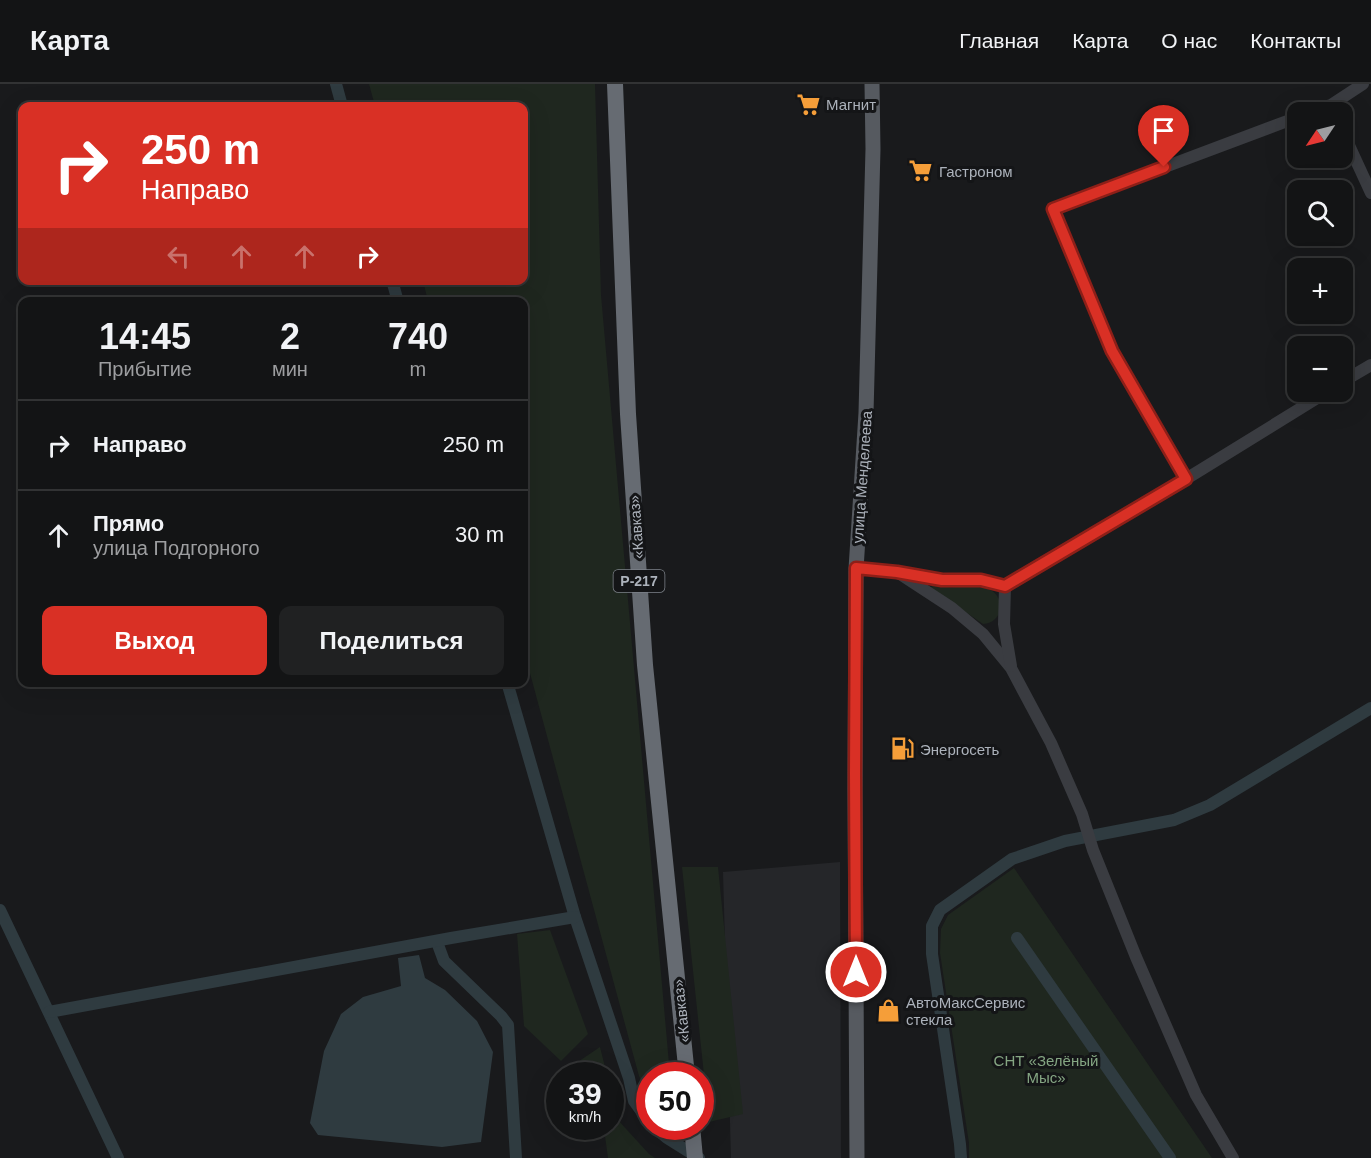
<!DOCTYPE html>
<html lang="ru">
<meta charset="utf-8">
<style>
body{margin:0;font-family:Helvetica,sans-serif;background:#202122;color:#f1f3f6;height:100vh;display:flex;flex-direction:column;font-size:22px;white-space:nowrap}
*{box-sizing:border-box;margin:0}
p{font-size:20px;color:#9d9ea0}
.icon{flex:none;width:33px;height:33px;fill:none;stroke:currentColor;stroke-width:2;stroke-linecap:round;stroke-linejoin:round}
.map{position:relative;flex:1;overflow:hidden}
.details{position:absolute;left:18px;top:213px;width:510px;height:390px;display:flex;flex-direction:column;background:#131415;border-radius:12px;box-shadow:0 6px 24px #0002,0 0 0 2px #323334}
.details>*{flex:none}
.guide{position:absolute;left:18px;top:18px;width:510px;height:183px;border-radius:12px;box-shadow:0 6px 24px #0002,0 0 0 2px #323334;background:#d93025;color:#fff;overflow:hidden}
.needle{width:39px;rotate:235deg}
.controls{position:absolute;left:1287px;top:18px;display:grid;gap:12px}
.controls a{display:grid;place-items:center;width:66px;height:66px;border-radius:12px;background:#131415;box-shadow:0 6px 24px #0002,0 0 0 2px #323334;font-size:30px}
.speed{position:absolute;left:546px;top:978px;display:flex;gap:12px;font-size:30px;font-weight:700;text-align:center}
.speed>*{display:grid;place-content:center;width:78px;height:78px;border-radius:50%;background:#131415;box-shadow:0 6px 24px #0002,0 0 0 2px #323334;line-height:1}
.speed small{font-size:15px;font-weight:400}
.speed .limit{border:9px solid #d22;background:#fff;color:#111}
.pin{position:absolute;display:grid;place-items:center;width:51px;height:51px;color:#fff;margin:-62px -26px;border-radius:50% 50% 50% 0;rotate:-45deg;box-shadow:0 0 6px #0007}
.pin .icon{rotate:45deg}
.me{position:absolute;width:66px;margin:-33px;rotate:0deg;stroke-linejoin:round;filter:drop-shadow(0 0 4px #0008)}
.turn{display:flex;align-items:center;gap:21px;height:126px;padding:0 24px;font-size:27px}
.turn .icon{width:78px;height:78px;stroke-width:2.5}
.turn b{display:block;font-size:42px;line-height:51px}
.lanes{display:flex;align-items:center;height:57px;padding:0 24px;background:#0003;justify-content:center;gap:30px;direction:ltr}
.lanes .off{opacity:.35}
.eta{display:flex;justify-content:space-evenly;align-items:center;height:102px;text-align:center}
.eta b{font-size:36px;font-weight:700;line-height:42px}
.action{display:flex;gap:12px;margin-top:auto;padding:12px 24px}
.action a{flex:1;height:69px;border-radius:12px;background:#d93025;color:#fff;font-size:24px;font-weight:700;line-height:69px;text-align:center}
.action a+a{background:#202122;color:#f1f3f6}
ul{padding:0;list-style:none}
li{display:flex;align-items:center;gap:18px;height:90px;padding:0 24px;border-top:2px solid #323334}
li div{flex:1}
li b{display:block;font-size:22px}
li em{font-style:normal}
header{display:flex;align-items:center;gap:36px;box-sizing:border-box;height:84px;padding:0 30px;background:#131415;border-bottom:2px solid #323334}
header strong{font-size:28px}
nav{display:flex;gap:33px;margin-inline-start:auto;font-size:21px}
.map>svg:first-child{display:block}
.built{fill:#252629}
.green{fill:#1f271f}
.water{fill:#2f3b40}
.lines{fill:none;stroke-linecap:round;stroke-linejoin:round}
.canal{stroke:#2f3b40;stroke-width:12}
.minor{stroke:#3a3c41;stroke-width:12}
.major{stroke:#565a60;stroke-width:15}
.highway{stroke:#666b72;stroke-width:16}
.route-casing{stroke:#8d1f18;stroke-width:15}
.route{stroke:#d93025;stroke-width:10}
.labels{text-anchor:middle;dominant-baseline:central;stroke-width:6;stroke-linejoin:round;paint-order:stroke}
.shield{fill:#141517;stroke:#7e838a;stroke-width:1.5}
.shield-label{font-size:14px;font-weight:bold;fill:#acb2bb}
.poi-label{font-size:15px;fill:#acb2bb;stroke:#141517;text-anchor:start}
.street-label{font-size:15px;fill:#acb2bb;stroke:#141517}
.park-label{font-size:15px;fill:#85a683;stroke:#141517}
</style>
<header>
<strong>Карта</strong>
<nav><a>Главная</a><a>Карта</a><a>О нас</a><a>Контакты</a></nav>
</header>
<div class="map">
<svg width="1371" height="1074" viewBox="0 0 1371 1074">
<rect width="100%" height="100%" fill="#191a1c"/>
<polygon class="built" points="840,778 841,1074 731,1074 723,788"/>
<g class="green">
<polygon points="369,0 595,0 601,211 670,991 650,992 649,1013 639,992 524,567 524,218 428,217 423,197 524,196 524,22 375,22"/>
<path d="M 933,500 C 937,501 942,502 947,503 C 960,504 978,500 990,506 C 1005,512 1004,539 983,540 L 931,504 Z"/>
<polygon points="682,783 718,783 743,1030 709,1038"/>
<polygon points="1014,784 1212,1074 969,1074 969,1059 940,869 941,845 948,831"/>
<polygon points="550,846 588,950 561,977 524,942 517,850"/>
<polygon points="600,963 607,991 569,991 566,986"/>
<polygon points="611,1008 617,1035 649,1070 655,1074 608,1074 605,1052 599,1043 610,1042"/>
</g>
<polygon class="water" points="419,871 425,894 445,906 477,937 493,968 481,1058 442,1063 318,1051 310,1039 324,967 341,930 363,913 401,902 398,874"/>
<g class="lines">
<g class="canal">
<polyline points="336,0 342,22"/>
<polyline points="392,196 398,218"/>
<polyline points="507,598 575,833 629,994 634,1017 650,1039"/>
<polyline points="0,826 118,1074"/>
<polyline points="1017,854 1170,1074"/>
<polyline points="437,858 444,877 501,932 508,941 516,1074"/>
<polyline points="49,928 451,854 575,833"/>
<polyline points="653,1042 667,1054 699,1074"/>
<polyline points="961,1074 960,1060 932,870 932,842 940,826 1012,775 1065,757 1174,736 1210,721 1371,624"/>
</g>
<g class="minor">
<polyline points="1310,28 1331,21 1363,0"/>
<polyline points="1342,46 1371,109"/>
<polyline points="1342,298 1371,281"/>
<polyline points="1186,395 1112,267 1053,125 1298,33"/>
<polyline points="856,485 897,488 952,524 983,550 1011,584 1051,659 1082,730 1093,766 1136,873 1196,1011 1233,1074"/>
<polyline points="904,490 942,496 981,496 1005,503 1186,395 1327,308"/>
<polyline points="1005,503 1004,540 1011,582"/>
</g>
<polyline class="major" points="857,1074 855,707 856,485 866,329 873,65 872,0"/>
<g class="highway">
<polyline points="615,0 628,330 645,581 687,992"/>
<polyline points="692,1042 695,1074"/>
</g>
</g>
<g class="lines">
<defs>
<polyline id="route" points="856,888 855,690 856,484 897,488 942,496 981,496 1005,502 1186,395 1112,267 1053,125 1164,83"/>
</defs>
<use href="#route" class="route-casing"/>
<use href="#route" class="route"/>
</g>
<defs>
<symbol id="supermarket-bare" viewBox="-9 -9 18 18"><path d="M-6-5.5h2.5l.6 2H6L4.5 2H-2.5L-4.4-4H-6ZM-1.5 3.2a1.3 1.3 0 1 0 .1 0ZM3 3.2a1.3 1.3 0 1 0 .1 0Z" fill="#f59e39" stroke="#141517" stroke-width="2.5" paint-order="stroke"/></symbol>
<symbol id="fuel-bare" viewBox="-9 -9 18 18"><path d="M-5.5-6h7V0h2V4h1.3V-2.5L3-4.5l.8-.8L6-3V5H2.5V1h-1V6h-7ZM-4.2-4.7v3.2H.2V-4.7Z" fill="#f59e39" stroke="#141517" stroke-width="2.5" paint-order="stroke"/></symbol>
<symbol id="shop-bare" viewBox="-9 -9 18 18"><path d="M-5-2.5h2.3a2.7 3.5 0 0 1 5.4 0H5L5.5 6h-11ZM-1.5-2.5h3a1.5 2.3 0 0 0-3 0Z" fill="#f59e39" stroke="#141517" stroke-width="2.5" paint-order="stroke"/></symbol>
</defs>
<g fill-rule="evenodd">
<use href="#supermarket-bare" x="792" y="4" width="33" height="33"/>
<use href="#supermarket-bare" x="904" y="70" width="33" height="33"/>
<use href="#fuel-bare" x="886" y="648" width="33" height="33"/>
<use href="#shop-bare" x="872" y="910" width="33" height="33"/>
</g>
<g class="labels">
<rect class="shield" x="613.5" y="486" width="51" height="22" rx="4.5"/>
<g class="shield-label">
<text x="639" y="497">Р-217</text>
</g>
<g class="poi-label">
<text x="826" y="20">Магнит</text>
<text x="939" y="87">Гастроном</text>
<text x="920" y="665">Энергосеть</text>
<text x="906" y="918">АвтоМаксСервис<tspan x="906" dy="17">стекла</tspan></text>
</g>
<g class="street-label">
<text transform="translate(862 393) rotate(-86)">улица Менделеева</text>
<text transform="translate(636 443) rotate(-94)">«Кавказ»</text>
<text transform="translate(681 927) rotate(-96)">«Кавказ»</text>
</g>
<g class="park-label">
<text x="1046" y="976">СНТ «Зелёный<tspan x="1046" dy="17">Мыс»</tspan></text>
</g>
</g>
</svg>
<div class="controls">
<a><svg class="needle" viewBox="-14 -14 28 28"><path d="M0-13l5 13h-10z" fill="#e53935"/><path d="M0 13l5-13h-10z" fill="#9d9ea0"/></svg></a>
<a><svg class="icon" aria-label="search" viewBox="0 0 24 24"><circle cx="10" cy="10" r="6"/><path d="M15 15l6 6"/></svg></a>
<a>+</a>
<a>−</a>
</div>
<div class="speed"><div>39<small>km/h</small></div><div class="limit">50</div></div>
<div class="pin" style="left:1164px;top:83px;background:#d93025"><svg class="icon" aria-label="arrive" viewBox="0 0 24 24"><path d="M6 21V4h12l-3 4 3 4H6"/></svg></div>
<svg class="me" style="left:856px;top:888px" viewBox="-20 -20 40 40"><circle r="17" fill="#d93025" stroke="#fff" stroke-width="3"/><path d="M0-11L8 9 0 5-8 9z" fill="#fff"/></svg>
<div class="guide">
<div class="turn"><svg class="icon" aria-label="right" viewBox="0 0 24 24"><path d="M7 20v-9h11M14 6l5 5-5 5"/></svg><div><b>250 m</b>Направо</div></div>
<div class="lanes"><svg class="icon off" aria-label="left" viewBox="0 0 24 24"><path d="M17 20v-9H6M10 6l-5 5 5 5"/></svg><svg class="icon off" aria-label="ahead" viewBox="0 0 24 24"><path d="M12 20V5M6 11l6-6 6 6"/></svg><svg class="icon off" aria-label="ahead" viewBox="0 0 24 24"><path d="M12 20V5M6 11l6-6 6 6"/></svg><svg class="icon" aria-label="right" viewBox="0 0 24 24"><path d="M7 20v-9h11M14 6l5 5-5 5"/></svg></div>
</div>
<section class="details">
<div class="eta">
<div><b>14:45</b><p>Прибытие</p></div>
<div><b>2</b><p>мин</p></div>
<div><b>740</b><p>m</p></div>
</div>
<ul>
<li><svg class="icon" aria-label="right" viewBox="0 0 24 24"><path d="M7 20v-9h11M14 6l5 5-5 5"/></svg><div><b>Направо</b></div><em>250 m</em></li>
<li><svg class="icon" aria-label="ahead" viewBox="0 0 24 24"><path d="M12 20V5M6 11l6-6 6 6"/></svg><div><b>Прямо</b><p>улица Подгорного</p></div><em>30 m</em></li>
</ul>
<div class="action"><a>Выход</a><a>Поделиться</a></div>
</section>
</div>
